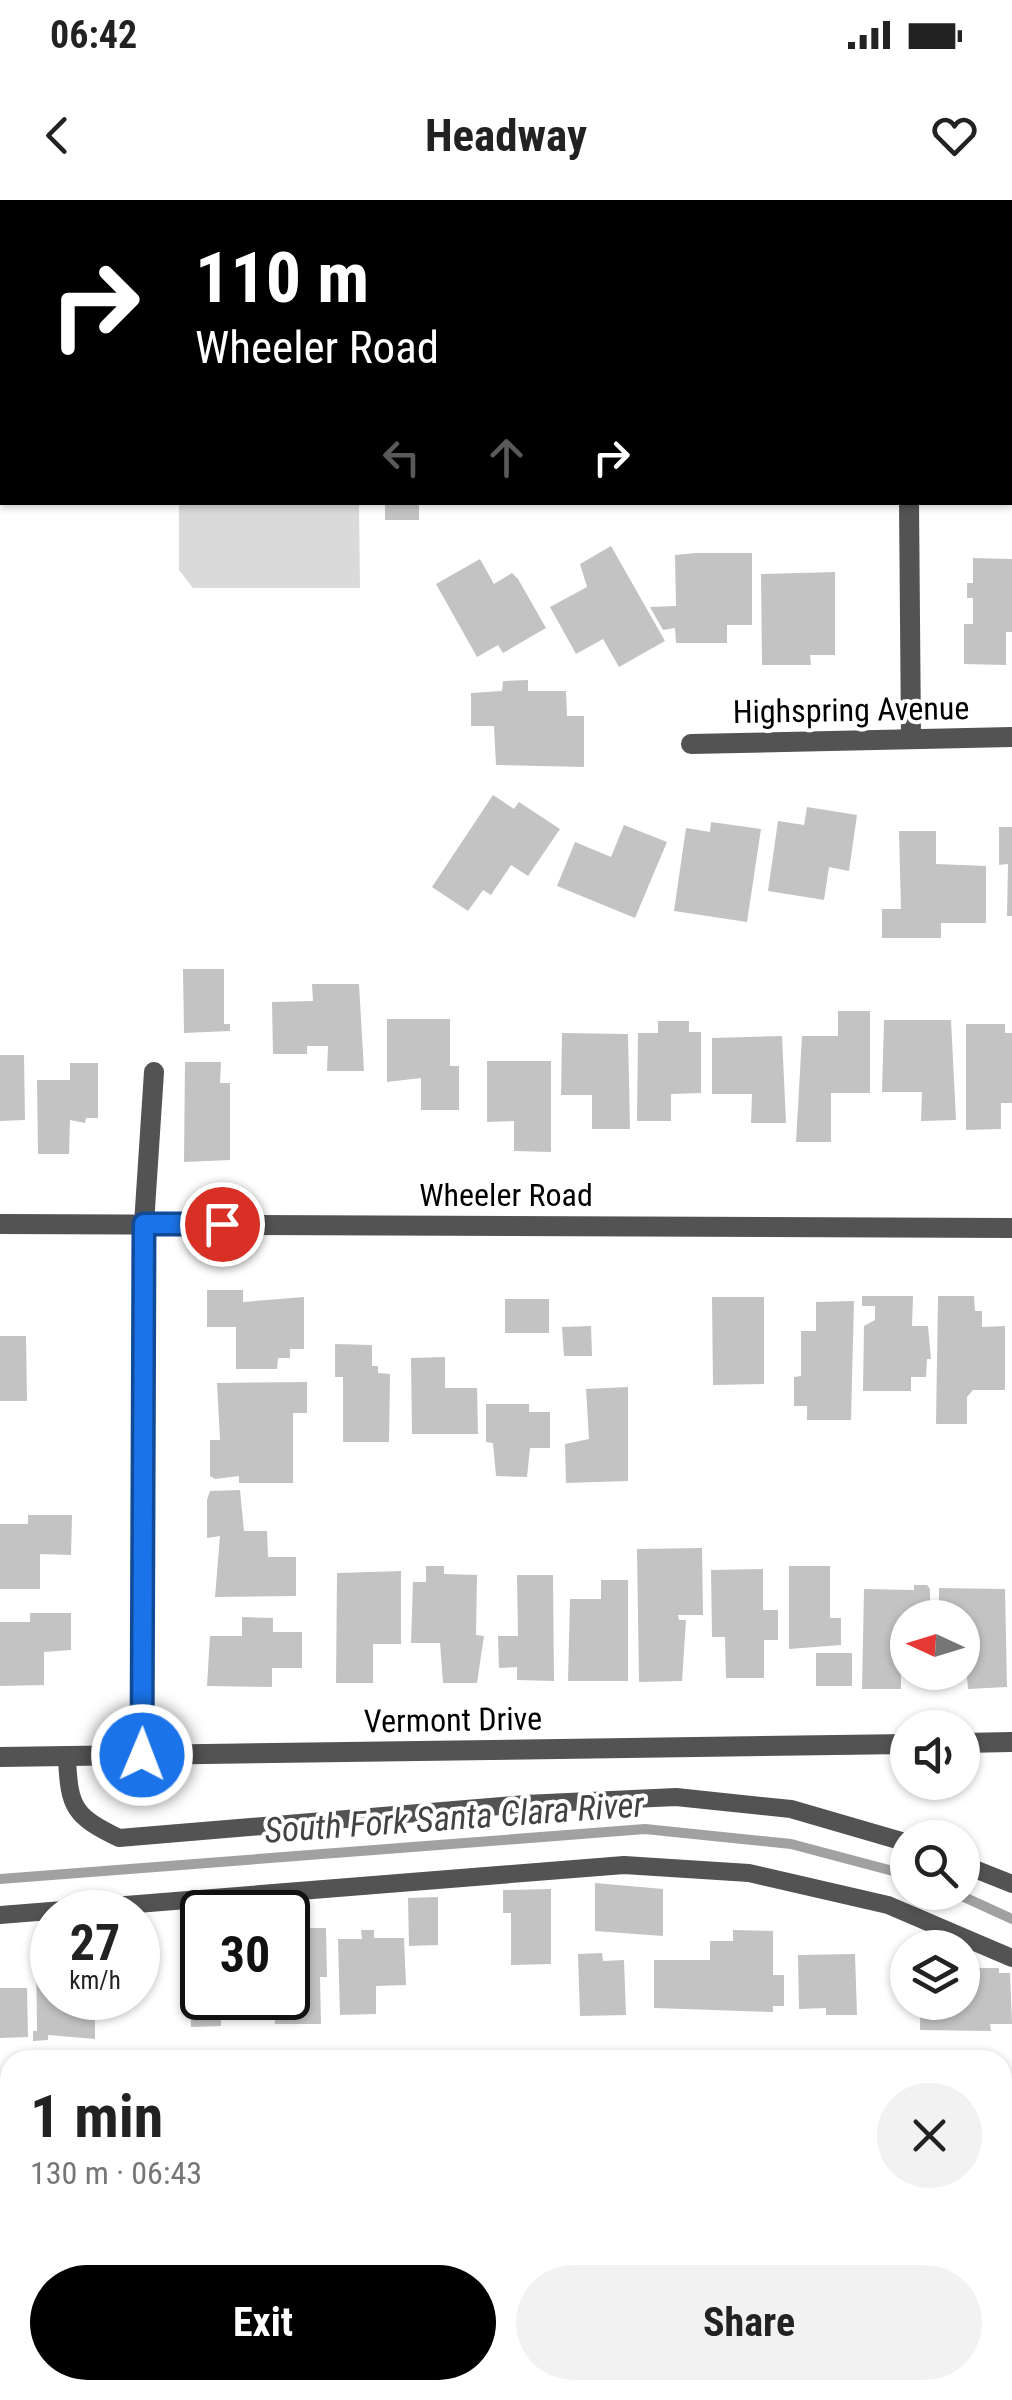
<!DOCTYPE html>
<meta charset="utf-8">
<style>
body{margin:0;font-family:"Roboto Condensed",sans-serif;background:#f2f2f2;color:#222;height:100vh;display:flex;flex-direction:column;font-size:38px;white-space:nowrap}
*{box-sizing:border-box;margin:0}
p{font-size:32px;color:#767676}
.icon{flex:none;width:55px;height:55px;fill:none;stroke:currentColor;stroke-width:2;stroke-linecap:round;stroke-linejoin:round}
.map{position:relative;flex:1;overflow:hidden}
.panel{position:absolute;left:0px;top:1850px;width:1012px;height:350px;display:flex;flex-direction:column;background:#fff;border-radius:30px 30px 0 0;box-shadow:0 2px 8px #0004}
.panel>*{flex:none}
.top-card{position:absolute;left:0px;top:0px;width:1012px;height:305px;box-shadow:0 2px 8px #0004;background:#000;color:#fff;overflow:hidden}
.needle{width:65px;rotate:274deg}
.tools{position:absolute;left:890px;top:1400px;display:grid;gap:20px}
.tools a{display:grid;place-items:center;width:90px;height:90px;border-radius:50%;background:#fff;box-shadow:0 2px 8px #0004;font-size:50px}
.speed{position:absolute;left:30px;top:1690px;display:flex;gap:20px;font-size:50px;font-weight:700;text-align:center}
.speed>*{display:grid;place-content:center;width:130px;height:130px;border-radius:50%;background:#fff;box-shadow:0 2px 8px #0004;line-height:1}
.speed small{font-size:25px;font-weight:400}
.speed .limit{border:5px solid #111;border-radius:15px;background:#fff;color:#111}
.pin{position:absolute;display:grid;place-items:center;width:85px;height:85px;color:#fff;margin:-42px;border:5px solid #fff;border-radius:50%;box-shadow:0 2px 10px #0007}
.me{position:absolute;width:110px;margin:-55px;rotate:1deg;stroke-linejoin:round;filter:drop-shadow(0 0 8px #0008)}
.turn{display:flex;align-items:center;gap:35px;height:210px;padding:0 30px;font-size:45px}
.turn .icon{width:130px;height:130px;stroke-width:2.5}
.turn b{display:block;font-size:70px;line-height:85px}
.lanes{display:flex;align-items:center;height:95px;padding:0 30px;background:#0003;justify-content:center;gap:50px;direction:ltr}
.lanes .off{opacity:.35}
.round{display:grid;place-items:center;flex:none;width:105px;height:105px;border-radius:52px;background:#f2f2f2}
.summary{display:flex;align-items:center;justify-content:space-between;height:170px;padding:0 30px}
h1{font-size:60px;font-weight:700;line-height:75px}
.button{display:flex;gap:20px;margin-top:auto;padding:20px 30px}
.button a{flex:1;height:115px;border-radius:60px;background:#000;color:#fff;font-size:40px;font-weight:700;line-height:115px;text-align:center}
.button a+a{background:#f2f2f2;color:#222}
.status{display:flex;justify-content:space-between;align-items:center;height:70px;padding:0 50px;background:#fff;direction:ltr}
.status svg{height:28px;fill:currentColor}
header{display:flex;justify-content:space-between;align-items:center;height:130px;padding:0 30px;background:#fff;font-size:45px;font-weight:700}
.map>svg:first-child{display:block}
.green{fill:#dadada}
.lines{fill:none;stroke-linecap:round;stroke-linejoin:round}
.stream{stroke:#a1a1a1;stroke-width:10}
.building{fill:#c3c3c3}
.lane{stroke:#535353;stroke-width:18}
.street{stroke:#535353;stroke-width:20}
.route-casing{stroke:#114b97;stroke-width:25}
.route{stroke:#1a73e8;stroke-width:18}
.labels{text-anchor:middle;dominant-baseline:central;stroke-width:8;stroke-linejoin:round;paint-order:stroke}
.street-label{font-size:32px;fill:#000;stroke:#fff}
.water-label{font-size:35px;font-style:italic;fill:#424242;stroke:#fff}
</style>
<div class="status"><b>06:42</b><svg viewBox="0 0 49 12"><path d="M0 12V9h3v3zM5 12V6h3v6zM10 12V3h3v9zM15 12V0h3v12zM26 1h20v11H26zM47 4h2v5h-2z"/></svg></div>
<header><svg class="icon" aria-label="back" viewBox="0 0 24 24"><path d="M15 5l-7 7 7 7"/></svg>Headway<svg class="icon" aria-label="heart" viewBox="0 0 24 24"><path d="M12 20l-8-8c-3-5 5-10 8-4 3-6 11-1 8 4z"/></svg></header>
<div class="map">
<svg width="1012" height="2200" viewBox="0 0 1012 2200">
<rect width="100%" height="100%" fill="#fff"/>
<polygon class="green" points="179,303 359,303 360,388 193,388 179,370"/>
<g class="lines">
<g class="stream">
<polyline points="0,1679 645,1629 791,1644 908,1675"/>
<polyline points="953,1692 1012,1719"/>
</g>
</g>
<g class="building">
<rect x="385" y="302" width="34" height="18"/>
<polygon points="611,346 665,441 619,467 603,439 576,454 550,407 587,387 580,364"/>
<polygon points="696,353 752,353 752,425 727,425 727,443 676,443 675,428 663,430 650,407 676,406 675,355"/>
<polygon points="973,358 1012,359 1012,432 1006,432 1006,465 964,464 964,424 973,424 973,398 967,398 967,383 973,383"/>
<polygon points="480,359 494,384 512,373 518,379 546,428 503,453 498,445 477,457 436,384"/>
<polygon points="835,372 835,455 810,455 811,465 762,465 761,374"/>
<polygon points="528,480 528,491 566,491 567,516 584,516 584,567 496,565 494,526 471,526 471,493 502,491 503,481"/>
<polygon points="493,595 514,609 519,602 560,629 528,676 511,665 491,695 483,690 468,711 432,687"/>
<polygon points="807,607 857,615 849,671 829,667 824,700 768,691 778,621 804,625"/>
<polygon points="711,622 761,629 747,722 674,711 686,628 710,632"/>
<polygon points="624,625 667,642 635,718 557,686 575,642 611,657"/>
<polygon points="999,627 1012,627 1012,716 1007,716 1008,664 999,665"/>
<polygon points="899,631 936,631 936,664 986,666 986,723 941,723 941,738 882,738 882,709 901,709"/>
<polygon points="183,769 224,769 224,824 230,824 230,831 184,833"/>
<polygon points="312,784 359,784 364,871 327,871 328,846 307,846 307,854 273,854 272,802 313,801"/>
<polygon points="838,811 870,811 870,893 831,893 831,942 796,942 802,836 838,836"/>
<polygon points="387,819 450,819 450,866 459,866 459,910 421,910 421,878 387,882"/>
<polygon points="884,820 951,820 956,920 921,921 922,892 882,892"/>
<polygon points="658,821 689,821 689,832 701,832 701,893 671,894 671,921 637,921 638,833 658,833"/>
<polygon points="966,824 1005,824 1005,833 1012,833 1012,903 1001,903 1001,929 966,930"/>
<polygon points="562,833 628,834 630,929 592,929 592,895 561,895"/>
<polygon points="782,836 786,923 751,923 752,894 712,894 712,838"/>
<polygon points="0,855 24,855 25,920 0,921"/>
<polygon points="487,861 551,861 551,952 514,951 514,921 487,922"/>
<polygon points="185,862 221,862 220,883 230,883 230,960 184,962"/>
<polygon points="70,863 98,863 98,918 86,918 85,923 70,920 69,954 38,954 37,880 70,880"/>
<polygon points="207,1090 243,1090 243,1102 304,1097 304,1149 290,1149 290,1158 278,1158 277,1169 236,1169 236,1127 207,1127"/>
<polygon points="862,1096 913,1096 912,1126 928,1126 931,1159 927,1159 926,1177 911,1177 911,1191 863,1191 864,1126 875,1120 875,1106 862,1106"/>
<polygon points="938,1096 974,1096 975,1111 982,1111 982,1127 1005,1126 1005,1190 973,1190 967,1197 967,1224 936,1224"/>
<polygon points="712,1097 764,1097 764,1184 713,1185"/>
<rect x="505" y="1099" width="44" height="34"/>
<polygon points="854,1101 851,1220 807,1220 807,1206 794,1206 794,1177 801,1176 801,1131 816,1131 816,1102"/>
<polygon points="591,1126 592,1156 564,1156 562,1127"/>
<polygon points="0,1136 26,1136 27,1201 0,1201"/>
<polygon points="335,1144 372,1145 372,1166 378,1166 378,1173 390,1174 389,1242 343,1242 343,1177 335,1177"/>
<polygon points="445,1157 445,1188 477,1188 478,1234 412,1234 411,1158"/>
<polygon points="307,1182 307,1213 293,1213 293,1283 239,1283 239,1276 215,1279 210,1276 210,1240 220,1240 217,1183"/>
<polygon points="628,1187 628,1281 566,1283 565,1244 589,1239 586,1189"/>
<polygon points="486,1204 529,1204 529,1212 550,1212 550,1248 530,1248 527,1277 496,1276 493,1243 486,1242"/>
<polygon points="240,1290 244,1331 267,1331 268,1357 296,1357 296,1396 215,1397 220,1336 207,1338 207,1300 210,1291"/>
<polygon points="28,1315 72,1315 71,1355 40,1354 40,1389 0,1389 0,1324 28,1324"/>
<polygon points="702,1348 703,1415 678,1415 679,1420 686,1420 682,1481 639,1482 637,1349"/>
<polygon points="426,1366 444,1366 444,1374 477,1375 476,1435 484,1436 477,1483 443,1483 440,1443 411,1443 413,1382 426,1382"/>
<polygon points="789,1366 830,1366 830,1418 841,1418 841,1445 789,1449"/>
<polygon points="763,1369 763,1410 778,1410 778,1440 764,1440 764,1478 726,1478 725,1437 712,1437 711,1370"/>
<polygon points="401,1371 401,1444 373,1444 373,1483 336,1483 337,1373"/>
<polygon points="517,1375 553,1375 554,1481 517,1480 517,1467 499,1468 498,1436 518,1436"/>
<polygon points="601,1380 628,1380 628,1481 568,1481 570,1399 601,1399"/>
<polygon points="914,1385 927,1385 930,1389 930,1418 908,1418 908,1449 901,1449 901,1489 862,1489 864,1389 914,1390"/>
<polygon points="939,1388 1005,1389 1007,1487 968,1489 962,1418 939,1418"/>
<polygon points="30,1413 71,1413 71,1450 44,1452 44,1485 0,1486 0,1422 30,1422"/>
<polygon points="242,1417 273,1418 273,1432 302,1432 302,1468 272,1468 272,1487 207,1486 210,1436 242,1436"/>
<rect x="816" y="1453" width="36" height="33"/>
<polygon points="595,1683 663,1689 663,1736 595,1731"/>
<polygon points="551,1689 551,1764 511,1765 511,1713 503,1713 503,1690"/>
<polygon points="438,1697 438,1745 409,1746 408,1698"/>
<polygon points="188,1726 202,1726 202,1798 254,1798 255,1817 221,1818 221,1826 191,1827"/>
<polygon points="292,1728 326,1728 327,1777 320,1777 321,1824 275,1824 273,1798 288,1798 288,1774 292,1773"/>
<polygon points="361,1730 374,1730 374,1738 404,1738 406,1785 376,1786 376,1814 340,1815 338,1739 362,1739"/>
<polygon points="733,1730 773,1731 773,1775 784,1775 784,1806 773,1806 773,1812 654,1808 654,1760 710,1760 710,1741 733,1741"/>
<polygon points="36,1743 52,1743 52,1798 95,1798 95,1839 48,1835 48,1840 33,1841 33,1831 37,1831"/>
<polygon points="602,1753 603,1761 624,1760 626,1815 580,1816 578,1754"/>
<polygon points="855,1754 857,1815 826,1815 826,1808 799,1809 798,1755"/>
<polygon points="962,1768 999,1768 999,1773 1010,1773 1012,1824 990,1824 991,1831 920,1830 920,1802 962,1802"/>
<polygon points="0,1788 27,1788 28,1837 0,1838"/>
<rect x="1002" y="1959" width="4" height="55"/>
<polygon points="0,1973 10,1974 7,2022 0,2022"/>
<polygon points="10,2052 10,2138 0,2138 0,2053"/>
<rect x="43" y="2190" width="29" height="10"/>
<rect x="674" y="2190" width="36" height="4"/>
<rect x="937" y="2195" width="30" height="5"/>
</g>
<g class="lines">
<g class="lane">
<path d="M 67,1557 C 69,1608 74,1616 119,1638 L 525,1604 L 676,1597 L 791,1609 L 908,1643"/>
<polyline points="962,1664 1012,1684"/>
<polyline points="0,1715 624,1665 749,1673 888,1705 1012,1758"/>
</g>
<g class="street">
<polyline points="622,0 622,2"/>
<polyline points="316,2 316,0"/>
<polyline points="907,2 907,0"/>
<polyline points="1010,91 1012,91"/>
<polyline points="0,127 2,127"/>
<polyline points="909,302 911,536"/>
<polyline points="691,544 1012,537"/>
<polyline points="0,1024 1012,1028"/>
<polyline points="962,1543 1012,1542"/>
<polyline points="142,1555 144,1024 154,872"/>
<polyline points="0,1557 908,1544"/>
<polyline points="1002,1892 1012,1892"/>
<polyline points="0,1895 10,1895"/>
<polyline points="145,2200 145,2190"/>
</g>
</g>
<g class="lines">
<defs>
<polyline id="route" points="142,1555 144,1024 222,1024"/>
</defs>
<use href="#route" class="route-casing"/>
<use href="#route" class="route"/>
</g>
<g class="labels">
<g class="street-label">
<text transform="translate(851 510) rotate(-1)">Highspring Avenue</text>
<text x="506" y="995">Wheeler Road</text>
<text transform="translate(453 1520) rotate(-1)">Vermont Drive</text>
</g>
<g class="water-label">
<text transform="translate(454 1618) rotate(-4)">South Fork Santa Clara River</text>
</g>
</g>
</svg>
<div class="tools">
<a><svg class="needle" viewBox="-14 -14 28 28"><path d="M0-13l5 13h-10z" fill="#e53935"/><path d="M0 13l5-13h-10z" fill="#767676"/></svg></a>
<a><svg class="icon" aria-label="sound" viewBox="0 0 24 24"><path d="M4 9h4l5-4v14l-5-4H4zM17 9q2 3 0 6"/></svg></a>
<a><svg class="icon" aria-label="search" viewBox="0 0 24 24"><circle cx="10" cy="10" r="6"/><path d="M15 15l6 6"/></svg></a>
<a><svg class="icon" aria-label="layers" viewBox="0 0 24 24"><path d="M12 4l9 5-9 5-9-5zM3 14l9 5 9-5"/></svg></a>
</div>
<div class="speed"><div>27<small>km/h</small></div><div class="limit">30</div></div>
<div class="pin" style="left:222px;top:1024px;background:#d93025"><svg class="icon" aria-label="arrive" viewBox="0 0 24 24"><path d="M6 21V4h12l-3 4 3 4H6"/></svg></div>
<svg class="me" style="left:142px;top:1555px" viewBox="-20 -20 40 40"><circle r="17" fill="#1a73e8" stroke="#fff" stroke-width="3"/><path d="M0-11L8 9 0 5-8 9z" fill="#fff"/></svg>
<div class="top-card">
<div class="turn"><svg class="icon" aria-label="right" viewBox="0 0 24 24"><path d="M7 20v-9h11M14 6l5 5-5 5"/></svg><div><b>110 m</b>Wheeler Road</div></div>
<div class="lanes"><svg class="icon off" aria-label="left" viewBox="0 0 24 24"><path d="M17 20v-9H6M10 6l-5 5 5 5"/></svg><svg class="icon off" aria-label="ahead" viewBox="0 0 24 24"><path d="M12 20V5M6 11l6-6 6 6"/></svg><svg class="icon" aria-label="right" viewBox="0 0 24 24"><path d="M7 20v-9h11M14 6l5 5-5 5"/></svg></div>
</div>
<section class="panel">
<div class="summary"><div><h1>1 min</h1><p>130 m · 06:43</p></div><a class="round"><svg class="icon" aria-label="close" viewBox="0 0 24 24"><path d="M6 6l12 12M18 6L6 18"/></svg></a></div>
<div class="button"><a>Exit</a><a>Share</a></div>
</section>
</div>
